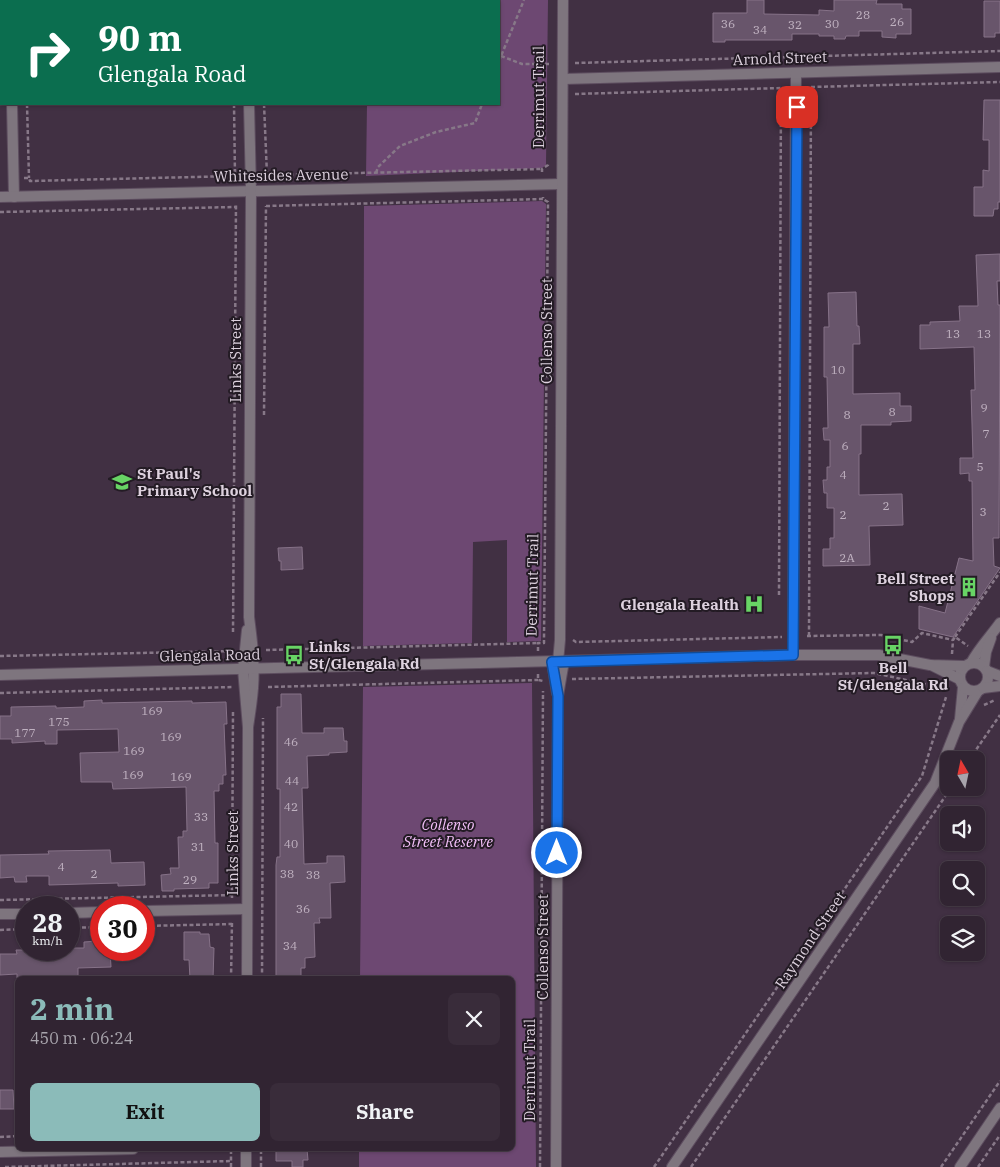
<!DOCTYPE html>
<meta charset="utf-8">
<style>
body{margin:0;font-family:"IBM Plex Serif",serif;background:#392c3a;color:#f1f3f6;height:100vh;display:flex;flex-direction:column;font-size:19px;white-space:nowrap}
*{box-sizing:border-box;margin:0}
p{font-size:16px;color:#a8a4ac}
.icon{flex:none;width:28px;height:28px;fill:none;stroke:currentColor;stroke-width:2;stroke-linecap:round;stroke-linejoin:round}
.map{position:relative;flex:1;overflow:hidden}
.side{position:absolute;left:15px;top:976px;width:500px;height:175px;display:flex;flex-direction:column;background:#312432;border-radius:8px;box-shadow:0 1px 4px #0004,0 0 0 1px #4c414d}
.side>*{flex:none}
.banner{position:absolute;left:0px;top:0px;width:500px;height:105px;box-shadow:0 1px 4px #0004,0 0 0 1px #4c414d;background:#0b6e4f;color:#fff;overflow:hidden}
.needle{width:32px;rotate:351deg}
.fabs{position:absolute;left:940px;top:751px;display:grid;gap:10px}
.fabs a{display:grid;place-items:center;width:45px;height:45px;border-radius:8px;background:#312432;box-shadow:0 1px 4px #0004,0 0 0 1px #4c414d;font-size:25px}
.speed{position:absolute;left:15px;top:896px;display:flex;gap:10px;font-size:25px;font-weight:700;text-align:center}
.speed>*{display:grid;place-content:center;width:65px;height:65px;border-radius:50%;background:#312432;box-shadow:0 1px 4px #0004,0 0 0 1px #4c414d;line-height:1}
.speed small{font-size:12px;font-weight:400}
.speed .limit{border:8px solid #d22;background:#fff;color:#111}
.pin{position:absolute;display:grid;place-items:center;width:42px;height:42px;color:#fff;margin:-21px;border-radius:10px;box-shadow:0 2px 8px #0006}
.me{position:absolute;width:55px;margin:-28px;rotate:0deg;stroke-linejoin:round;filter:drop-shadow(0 0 4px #0008)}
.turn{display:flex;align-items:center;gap:18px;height:105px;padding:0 15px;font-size:22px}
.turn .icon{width:65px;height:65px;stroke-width:2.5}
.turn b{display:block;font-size:35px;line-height:42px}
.round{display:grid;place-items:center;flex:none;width:52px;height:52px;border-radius:8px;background:#392c3a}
.summary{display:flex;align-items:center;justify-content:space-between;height:85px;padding:0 15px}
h1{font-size:30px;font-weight:700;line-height:38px;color:#8bbbb9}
.button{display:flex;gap:10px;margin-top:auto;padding:10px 15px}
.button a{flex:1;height:58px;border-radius:8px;background:#8bbbb9;color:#111;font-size:20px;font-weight:700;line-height:58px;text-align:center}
.button a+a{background:#392c3a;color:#f1f3f6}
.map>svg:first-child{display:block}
.green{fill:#6d4872}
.building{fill:#68556b;stroke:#867288}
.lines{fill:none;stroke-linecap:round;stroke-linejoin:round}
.minor-casing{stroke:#5d4d5f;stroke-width:12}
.tertiary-casing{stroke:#5d4d5f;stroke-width:12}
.path{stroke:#877888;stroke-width:2.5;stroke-dasharray:4 2.5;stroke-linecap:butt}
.minor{stroke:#7e757e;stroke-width:10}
.tertiary{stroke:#7e757e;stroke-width:10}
.route-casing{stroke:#114b97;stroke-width:12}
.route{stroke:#1a73e8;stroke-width:9}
.labels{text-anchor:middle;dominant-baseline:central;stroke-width:4;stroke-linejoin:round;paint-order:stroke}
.number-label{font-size:12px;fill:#c0b2c1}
.street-label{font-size:15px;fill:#ddd1de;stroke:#231b24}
.poi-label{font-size:15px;font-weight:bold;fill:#ddd1de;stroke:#231b24;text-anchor:start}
.park-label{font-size:15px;font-style:italic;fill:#f2bff8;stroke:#231b24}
</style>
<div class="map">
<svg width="1000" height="1167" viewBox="0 0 1000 1167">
<rect width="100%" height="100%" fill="#413043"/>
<g class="green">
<polygon points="367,0 548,0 546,165 542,168 366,176 367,104 499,104 499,1"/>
<polygon points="542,201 546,204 541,641 507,642 507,540 473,542 472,643 363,646 364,206"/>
<polygon points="532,683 536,1167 359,1167 359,1149 512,1149 512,979 360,979 363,687"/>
</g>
<g class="building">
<polygon points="747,0 764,0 764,14 819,15 819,10 834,11 834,0 877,0 876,4 902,4 902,9 911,9 911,34 896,34 896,38 882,37 882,31 859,31 859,36 846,36 845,39 834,39 834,36 819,36 819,34 792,34 792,40 725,40 725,42 713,42 713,13 747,13"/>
<polygon points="984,1 1000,1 1000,33 995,33 995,37 984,37"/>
<polygon points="984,100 1000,100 1000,202 998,202 998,209 994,209 993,216 974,216 974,187 983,187 983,170 989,171 989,140 983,140"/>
<polygon points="1000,254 1000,281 997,281 998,305 1000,305 999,538 993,538 994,566 1000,568 953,637 919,629 919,606 945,613 959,558 973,561 972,481 969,481 969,473 960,474 960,458 973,458 971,390 975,390 974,347 920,349 920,325 930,325 930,322 960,321 959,306 978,306 976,255"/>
<polygon points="856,292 857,326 859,326 860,344 853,344 853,394 900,393 900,406 911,406 911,421 891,422 891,425 861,425 861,454 859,454 859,495 902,494 903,525 869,526 870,565 823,566 823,549 830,549 830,538 834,538 834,508 827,508 827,493 824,493 823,480 827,480 827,467 830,467 830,440 824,440 823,428 828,428 827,377 824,377 824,327 829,327 828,293"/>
<polygon points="302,547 303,569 281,570 281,561 279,561 278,548"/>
<polygon points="281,694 301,694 302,733 324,733 324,728 343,728 344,741 347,741 347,752 329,753 329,755 307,756 308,788 302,788 304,864 327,863 327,856 344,856 345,882 330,883 331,918 319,918 320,923 314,923 315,957 305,958 305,968 301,968 301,979 276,979 276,865 277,857 280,857 280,789 277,789 277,707 281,707"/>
<polygon points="102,700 102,703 192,701 192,703 226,702 227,724 224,724 226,775 223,775 223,784 219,784 219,791 214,791 215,843 218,843 218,883 209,883 209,888 174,889 174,891 162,891 161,875 171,874 170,868 179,868 178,837 183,837 183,831 187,831 186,787 113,789 112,782 81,782 80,753 119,752 118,729 57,730 57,744 45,744 45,741 12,743 12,739 0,739 0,716 11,716 11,707 56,706 56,708 84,707 84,701"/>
<polygon points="110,850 111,863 144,862 145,885 118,886 118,883 49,885 49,876 26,876 27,882 15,882 14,877 0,878 0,855 49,854 48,851"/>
<polygon points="184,932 200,932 200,934 209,934 210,947 214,948 213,979 190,979 189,960 184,960"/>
<polygon points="98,941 98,946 101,946 101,950 110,950 111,967 78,968 78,976 17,978 17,974 0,975 0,954 17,954 16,950 69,950 69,948 84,948 84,942"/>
<polygon points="0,1090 13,1090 14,1109 0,1109"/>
<polygon points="276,1149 307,1149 308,1160 303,1160 303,1167 292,1167 292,1161 276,1161"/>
</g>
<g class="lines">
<defs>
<g id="minor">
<polyline points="10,0 10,1"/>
<polyline points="247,0 247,1"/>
<polyline points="563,79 1000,67"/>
<polyline points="12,104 14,197"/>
<polyline points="0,197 562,184"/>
<polyline points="793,655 796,73"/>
<polyline points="552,662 557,693"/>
<polyline points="558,662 560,640 563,0"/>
<path d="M 971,663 C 979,648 990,637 1000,623"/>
<polyline points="984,667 986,652 991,638"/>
<polyline points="960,719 963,687"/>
<path d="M 248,727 C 250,714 252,701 253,688 C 255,664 252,640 249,617 L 251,191 L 249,104"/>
<polyline points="144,911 247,909"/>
<polyline points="69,913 101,912"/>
<polyline points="0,914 26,914"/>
<polyline points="247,979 248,727 243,669 247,630"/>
<polyline points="0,1152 133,1149"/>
<polyline points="246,1167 246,1149"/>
<polyline points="556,1167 558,696 564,661"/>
<polyline points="672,1167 935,783 959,722 978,691"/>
<polyline points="960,1167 1000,1108"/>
</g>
<g id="tertiary">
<circle cx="974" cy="677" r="14"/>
<polyline points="931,665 959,679"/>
<polyline points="987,671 1000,676"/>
<polyline points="0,675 793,655 879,655 930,665 964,666"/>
<polyline points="983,688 1000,686"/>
</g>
</defs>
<use href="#minor" class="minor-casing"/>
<use href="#tertiary" class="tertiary-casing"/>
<g class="path">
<polyline points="25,0 25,1"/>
<polyline points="231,0 231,1"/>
<polyline points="262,0 262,1"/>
<polyline points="501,56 522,64 549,64"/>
<polyline points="499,61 524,0"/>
<polyline points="575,63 1000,51"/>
<polyline points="811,87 1000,82"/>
<polyline points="575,94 781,88"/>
<polyline points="27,104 29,178"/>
<polyline points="234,104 235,176"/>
<polyline points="264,104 267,175"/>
<polyline points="542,172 542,169 548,165 548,163"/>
<polyline points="376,173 378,167 400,146 436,132 475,123 482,104"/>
<polyline points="264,177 267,175 542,169"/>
<polyline points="24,178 29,178 30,181 235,176 238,177"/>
<polyline points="266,206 543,199"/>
<polyline points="0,212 235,207"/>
<polyline points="264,415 266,206"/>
<polyline points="779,595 781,88"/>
<polyline points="233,632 236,203"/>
<polyline points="807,636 881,635 912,642 922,633 953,640"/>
<polyline points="809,636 811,87"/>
<polyline points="955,637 1000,572"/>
<polyline points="573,640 576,642 782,637"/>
<polyline points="266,650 538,643"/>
<polyline points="538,651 538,643 544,643 544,639 548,202 543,199 543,197"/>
<polyline points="952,654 953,640 955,637 968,646"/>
<polyline points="0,656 233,651"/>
<polyline points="538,674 538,680 543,681"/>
<polyline points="572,679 874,673 943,688"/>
<polyline points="268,687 538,680"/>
<polyline points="0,693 233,687"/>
<polyline points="984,705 995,700"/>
<polyline points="969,760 1000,715"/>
<polyline points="232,898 233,711"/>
<polyline points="0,900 232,895"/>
<polyline points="144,926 232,924"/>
<polyline points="69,928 101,927"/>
<polyline points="0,930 26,929"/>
<polyline points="231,979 232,921"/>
<polyline points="262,979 263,718"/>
<polyline points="0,1137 18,1136"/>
<polyline points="5,1167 231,1161"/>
<polyline points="231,1167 231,1149"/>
<polyline points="261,1167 261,1149"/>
<polyline points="540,1167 543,691"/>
<polyline points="654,1167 922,776 946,697"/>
<polyline points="691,1167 951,788"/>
<polyline points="941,1167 1000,1081"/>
<polyline points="978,1167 1000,1135"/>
</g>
<use href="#minor" class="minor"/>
<use href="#tertiary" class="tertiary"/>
</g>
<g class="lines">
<defs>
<polyline id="route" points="557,853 558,696 552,662 793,655 797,107"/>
</defs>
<use href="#route" class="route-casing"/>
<use href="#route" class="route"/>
</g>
<defs>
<symbol id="school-bare" viewBox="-9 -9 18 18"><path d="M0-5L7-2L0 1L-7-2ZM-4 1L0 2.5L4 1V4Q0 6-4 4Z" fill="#68d465" stroke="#231b24" stroke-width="2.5" paint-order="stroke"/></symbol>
<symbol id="building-bare" viewBox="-9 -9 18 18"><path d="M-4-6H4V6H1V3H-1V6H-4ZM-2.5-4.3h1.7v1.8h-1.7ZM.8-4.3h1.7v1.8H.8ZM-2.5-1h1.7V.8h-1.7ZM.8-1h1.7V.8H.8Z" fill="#68d465" stroke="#231b24" stroke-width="2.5" paint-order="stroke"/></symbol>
<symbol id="hospital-bare" viewBox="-9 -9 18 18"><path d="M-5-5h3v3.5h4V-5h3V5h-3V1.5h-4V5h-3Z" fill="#68d465" stroke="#231b24" stroke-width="2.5" paint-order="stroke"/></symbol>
<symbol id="bus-bare" viewBox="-9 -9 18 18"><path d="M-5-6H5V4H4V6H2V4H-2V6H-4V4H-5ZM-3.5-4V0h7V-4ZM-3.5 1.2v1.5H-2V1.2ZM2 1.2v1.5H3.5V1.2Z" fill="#68d465" stroke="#231b24" stroke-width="2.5" paint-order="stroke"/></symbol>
</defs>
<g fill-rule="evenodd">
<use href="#school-bare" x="108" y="468" width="28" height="28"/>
<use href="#building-bare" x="955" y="573" width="28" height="28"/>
<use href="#hospital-bare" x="740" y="590" width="28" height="28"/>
<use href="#bus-bare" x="879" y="631" width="28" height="28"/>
<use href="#bus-bare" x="280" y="641" width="28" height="28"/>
</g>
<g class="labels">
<g class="number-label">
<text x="863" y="14">28</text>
<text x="897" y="21">26</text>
<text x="728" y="23">36</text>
<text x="832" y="23">30</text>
<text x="795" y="24">32</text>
<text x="760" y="29">34</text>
<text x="953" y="333">13</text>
<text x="984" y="333">13</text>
<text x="838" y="369">10</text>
<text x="984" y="407">9</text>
<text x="892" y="411">8</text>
<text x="847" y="414">8</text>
<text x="986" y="433">7</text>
<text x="845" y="445">6</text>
<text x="980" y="466">5</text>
<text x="843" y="474">4</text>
<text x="886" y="505">2</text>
<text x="983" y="511">3</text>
<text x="843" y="514">2</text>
<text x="847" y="557">2A</text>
<text x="152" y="710">169</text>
<text x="59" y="721">175</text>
<text x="25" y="732">177</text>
<text x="171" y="736">169</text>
<text x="291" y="741">46</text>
<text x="134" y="750">169</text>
<text x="133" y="774">169</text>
<text x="181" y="776">169</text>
<text x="292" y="780">44</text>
<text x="291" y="806">42</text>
<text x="201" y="816">33</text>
<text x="291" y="843">40</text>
<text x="198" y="846">31</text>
<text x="61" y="866">4</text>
<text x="94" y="873">2</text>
<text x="287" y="873">38</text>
<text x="313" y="874">38</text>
<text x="190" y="879">29</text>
<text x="303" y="908">36</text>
<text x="290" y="945">34</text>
</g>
<g class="street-label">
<text transform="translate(780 58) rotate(-2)">Arnold Street</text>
<text transform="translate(538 97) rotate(-90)">Derrimut Trail</text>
<text transform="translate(281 175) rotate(-1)">Whitesides Avenue</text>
<text transform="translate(546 331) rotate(-90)">Collenso Street</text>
<text transform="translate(235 360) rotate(-90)">Links Street</text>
<text transform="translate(532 585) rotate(-89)">Derrimut Trail</text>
<text transform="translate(210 655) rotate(-1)">Glengala Road</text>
<text transform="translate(232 853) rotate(-90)">Links Street</text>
<text transform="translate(810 940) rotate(-56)">Raymond Street</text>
<text transform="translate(542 947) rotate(-90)">Collenso Street</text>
<text transform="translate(529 1070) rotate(-90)">Derrimut Trail</text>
</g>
<g class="poi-label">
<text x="137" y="473">St Paul's<tspan x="137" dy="17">Primary School</tspan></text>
<text x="954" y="578" text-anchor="end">Bell Street<tspan x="954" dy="17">Shops</tspan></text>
<text x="739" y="604" text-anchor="end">Glengala Health</text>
<text x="309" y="646">Links<tspan x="309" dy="17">St/Glengala Rd</tspan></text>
<text x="893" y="667" text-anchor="middle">Bell<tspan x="893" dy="17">St/Glengala Rd</tspan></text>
</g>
<g class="park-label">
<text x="448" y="824">Collenso<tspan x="448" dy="17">Street Reserve</tspan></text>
</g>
</g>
</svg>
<div class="fabs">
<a><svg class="needle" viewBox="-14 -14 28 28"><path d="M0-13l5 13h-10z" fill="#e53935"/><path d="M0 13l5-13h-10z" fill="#a8a4ac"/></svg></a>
<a><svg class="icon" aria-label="sound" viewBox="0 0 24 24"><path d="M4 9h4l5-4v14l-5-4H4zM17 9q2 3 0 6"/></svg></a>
<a><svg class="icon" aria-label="search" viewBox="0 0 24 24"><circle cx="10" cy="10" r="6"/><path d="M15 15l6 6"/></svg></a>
<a><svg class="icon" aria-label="layers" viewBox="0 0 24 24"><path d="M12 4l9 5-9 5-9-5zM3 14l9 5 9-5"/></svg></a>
</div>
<div class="speed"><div>28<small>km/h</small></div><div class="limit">30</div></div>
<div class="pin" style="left:797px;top:107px;background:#d93025"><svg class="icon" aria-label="arrive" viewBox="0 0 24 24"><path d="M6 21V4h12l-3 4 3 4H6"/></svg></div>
<svg class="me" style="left:557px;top:853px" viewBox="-20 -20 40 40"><circle r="17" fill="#1a73e8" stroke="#fff" stroke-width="3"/><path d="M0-11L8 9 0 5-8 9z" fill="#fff"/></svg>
<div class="banner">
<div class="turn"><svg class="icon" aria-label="right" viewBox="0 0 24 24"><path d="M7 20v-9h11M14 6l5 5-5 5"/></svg><div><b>90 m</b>Glengala Road</div></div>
</div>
<section class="side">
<div class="summary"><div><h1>2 min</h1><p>450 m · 06:24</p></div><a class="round"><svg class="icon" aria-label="close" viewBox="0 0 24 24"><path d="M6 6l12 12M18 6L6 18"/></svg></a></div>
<div class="button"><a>Exit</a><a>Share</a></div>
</section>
</div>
